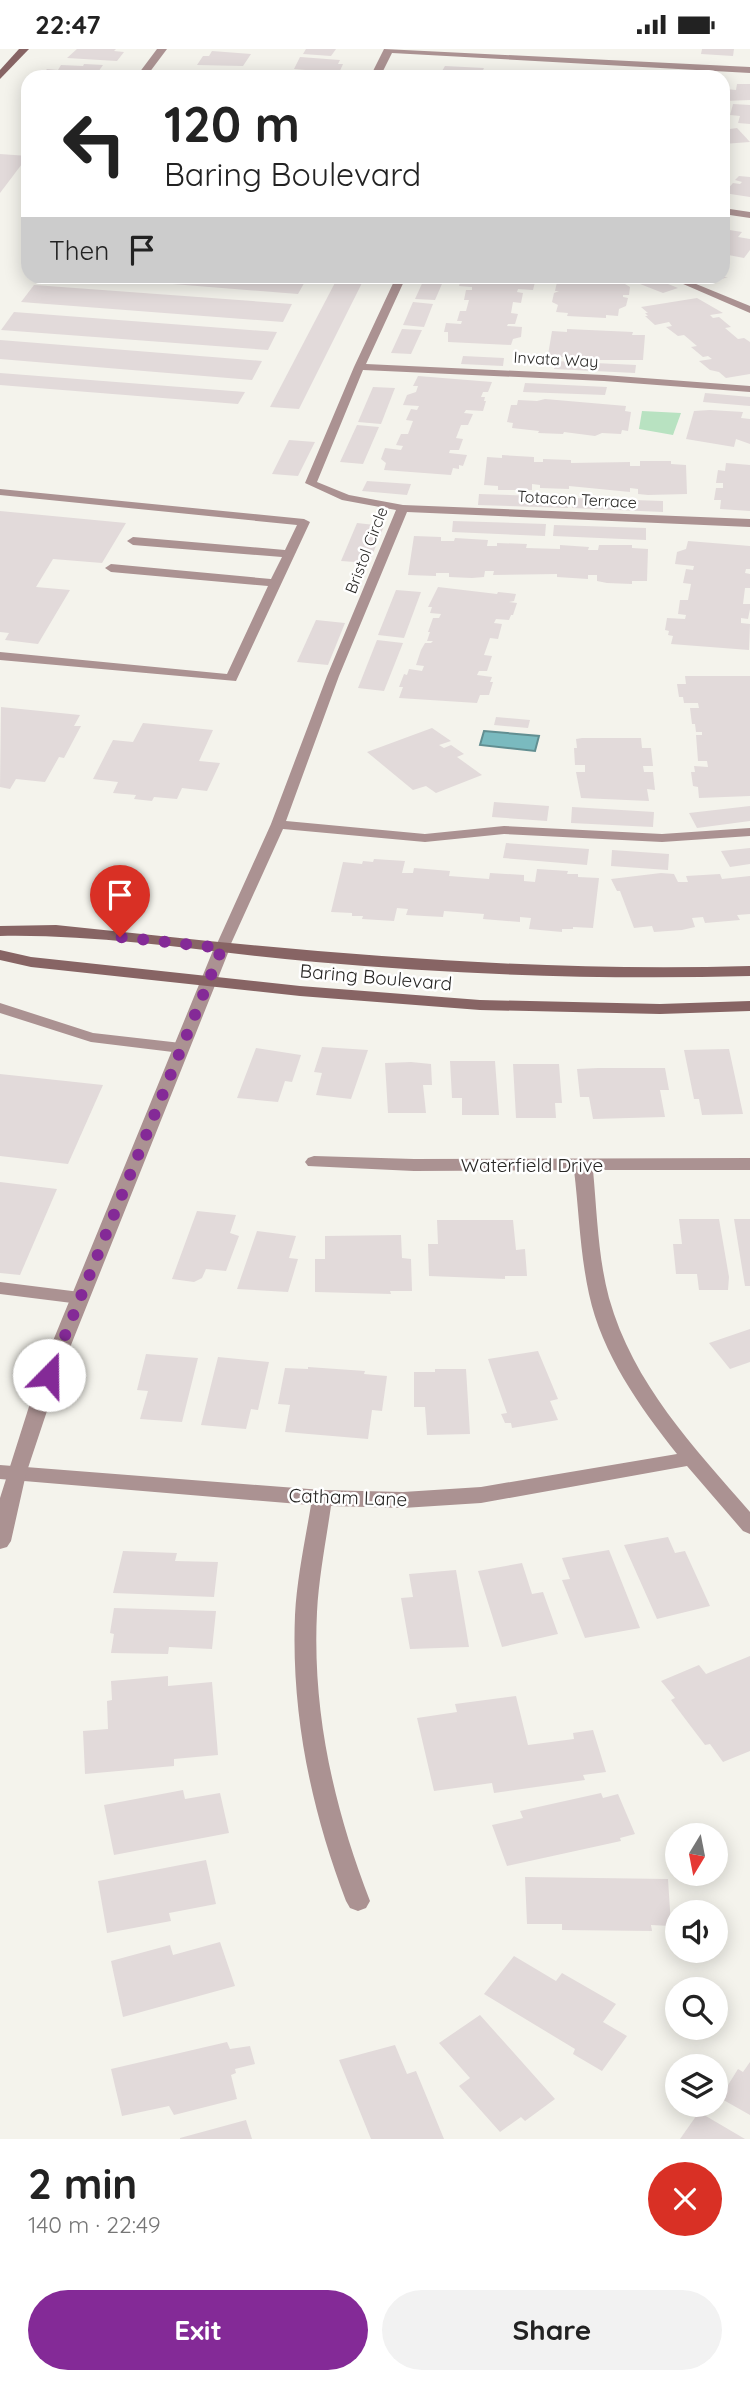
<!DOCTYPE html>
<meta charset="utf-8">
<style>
body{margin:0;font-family:Quicksand,sans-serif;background:#f2f2f2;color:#222;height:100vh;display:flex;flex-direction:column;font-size:26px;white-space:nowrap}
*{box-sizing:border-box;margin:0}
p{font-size:23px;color:#767676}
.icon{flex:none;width:38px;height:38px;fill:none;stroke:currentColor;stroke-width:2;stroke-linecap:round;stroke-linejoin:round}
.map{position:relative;height:2090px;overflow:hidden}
.details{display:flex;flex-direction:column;background:#fff;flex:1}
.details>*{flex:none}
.banner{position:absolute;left:21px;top:21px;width:709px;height:214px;border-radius:21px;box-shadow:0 4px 18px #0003;background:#fff;color:#222;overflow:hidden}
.needle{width:46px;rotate:190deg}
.buttons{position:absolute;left:665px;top:1774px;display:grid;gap:14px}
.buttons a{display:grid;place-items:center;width:63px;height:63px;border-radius:50%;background:#fff;box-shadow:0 4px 18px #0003;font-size:35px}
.pin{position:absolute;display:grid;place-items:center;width:60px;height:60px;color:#fff;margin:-72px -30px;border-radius:50% 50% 50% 0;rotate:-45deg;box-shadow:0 0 7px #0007}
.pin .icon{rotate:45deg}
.me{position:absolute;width:77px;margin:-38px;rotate:22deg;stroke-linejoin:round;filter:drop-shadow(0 0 5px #0008)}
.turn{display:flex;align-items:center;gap:24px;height:147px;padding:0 28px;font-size:32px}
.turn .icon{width:91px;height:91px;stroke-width:2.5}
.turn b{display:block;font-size:49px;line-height:60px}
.then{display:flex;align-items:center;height:66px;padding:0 28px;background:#0003;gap:14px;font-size:26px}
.round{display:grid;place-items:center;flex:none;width:74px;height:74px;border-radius:37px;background:#f2f2f2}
.overview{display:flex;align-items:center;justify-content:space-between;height:119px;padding:0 28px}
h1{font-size:42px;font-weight:700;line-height:52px}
.cta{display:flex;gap:14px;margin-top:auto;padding:14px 28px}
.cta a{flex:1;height:80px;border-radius:42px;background:#842a97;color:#fff;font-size:28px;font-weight:700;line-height:80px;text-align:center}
.cta a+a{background:#f2f2f2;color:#222}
.status{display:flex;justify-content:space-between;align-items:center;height:49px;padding:0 35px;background:#fff;direction:ltr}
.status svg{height:19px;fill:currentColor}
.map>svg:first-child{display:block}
.green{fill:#b8e2c1}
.water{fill:#7ababf;stroke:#618e91;stroke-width:2}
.building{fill:#e2dada}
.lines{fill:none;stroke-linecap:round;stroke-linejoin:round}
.service{fill:#ab9292;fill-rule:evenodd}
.minor{fill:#ab9292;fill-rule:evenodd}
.tertiary{fill:#ab9292;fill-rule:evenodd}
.secondary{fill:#876464;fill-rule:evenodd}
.route{stroke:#842a97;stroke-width:12;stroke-dasharray:0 21.6}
.labels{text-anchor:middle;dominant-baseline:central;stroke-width:5;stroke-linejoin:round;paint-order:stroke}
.far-street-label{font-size:16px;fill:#282725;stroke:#fff}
.street-label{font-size:19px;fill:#282725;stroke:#fff}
</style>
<div class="status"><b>22:47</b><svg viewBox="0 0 49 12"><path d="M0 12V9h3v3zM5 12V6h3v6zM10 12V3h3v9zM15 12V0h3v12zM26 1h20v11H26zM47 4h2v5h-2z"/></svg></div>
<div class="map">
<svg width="750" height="2090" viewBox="0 0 750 2090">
<rect width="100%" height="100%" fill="#f4f3ec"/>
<polygon class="green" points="642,362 681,364 673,386 639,380"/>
<polygon class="water" points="484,682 539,687 535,702 480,696"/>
<g class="building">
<polygon points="77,0 116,0 114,2 124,3 117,12 67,9"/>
<polygon points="306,0 336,0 331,7 303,5"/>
<polygon points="702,0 734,0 733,7 701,5"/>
<polygon points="212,2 251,5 243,17 197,16 203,7 209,7"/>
<polygon points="300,8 340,11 338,15 343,15 339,24 294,20"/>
<polygon points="84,15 103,16 96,26 41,28 47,20 58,21 61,16 83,17"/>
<polygon points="445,17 484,19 480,28 424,28 426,24 442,22"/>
<polygon points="201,21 203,21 224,22 220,28 197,28"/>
<polygon points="570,24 607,26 607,28 569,28"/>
<polygon points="737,35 750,35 750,51 723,52 726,40 736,41"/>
<polygon points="733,55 750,56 750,75 738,74 740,67 730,66"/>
<polygon points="737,79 750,93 723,95 723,81"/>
<polygon points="0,105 28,107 0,144"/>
<polygon points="739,127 750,128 750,148 724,144 733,134 740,135 742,133 735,131"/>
<polygon points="723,180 742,183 738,188 750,190 750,201 744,209 723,205"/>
<polygon points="86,228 289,228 307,229 298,245"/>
<polygon points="338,228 365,228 299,360 270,358"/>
<polygon points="425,228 445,228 435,251 415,250"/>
<polygon points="465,228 531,228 532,233 535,233 533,241 518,240 517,243 523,244 521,254 513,253 511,264 518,265 515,275 508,275 507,277 522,278 521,288 513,290 511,296 448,293 448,283 444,283 446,274 461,275 462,272 457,272 460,262 466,262 469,251 464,251 466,241 472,241 472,238 459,237 461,229"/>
<polygon points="565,228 626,228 625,235 630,238 629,246 623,246 623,248 628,249 626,257 619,260 618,267 606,266 606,269 567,267 568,264 556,263 558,256 552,253 554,244 559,242 555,242 557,233 564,231"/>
<polygon points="651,228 678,239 663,244 635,233"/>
<polygon points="693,228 728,228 709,234"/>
<polygon points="34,236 292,255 283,273 21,253"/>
<polygon points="697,249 723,264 710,266 713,269 719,268 731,278 725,279 738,290 744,289 750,293 750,325 726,329 719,323 710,321 699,312 712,310 708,307 703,308 691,298 697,297 684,286 678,287 666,278 672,277 669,273 655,276 645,267 648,267 645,264 648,264 641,258"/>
<polygon points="413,253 433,255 424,278 403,276"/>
<polygon points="14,263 277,283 268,301 1,281"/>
<polygon points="402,280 422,281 411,305 391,304"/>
<polygon points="567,280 633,283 632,286 645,286 643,311 584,311 548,306 552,282 567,283"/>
<polygon points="0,291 262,312 252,331 0,310"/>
<polygon points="463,307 504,309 503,317 461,315"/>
<polygon points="555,312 636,316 635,324 554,320"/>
<polygon points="0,324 245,343 238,355 0,336"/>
<polygon points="418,327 492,333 488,343 483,343 481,348 485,348 484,352 486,352 483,362 466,361 464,364 473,365 468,376 461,376 456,389 463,390 459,401 450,401 449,404 467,406 463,417 459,416 459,420 453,419 451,426 384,421 386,414 381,410 385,399 401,401 403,397 396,396 401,385 408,385 413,372 406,371 411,360 417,361 419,357 403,356 407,346 416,343 418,337 413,337"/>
<polygon points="525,334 607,338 605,346 523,343"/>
<polygon points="373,338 395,339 381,375 358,373"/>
<polygon points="705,344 750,348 750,357 703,353"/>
<polygon points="545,350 626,357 625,362 631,363 628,382 622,381 621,385 602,384 595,387 564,383 563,385 538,384 539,382 512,379 513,374 507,373 511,356 517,356 518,351 537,352"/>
<polygon points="710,361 743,363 741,369 750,370 750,395 736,390 734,398 686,390 694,362"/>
<polygon points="357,376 379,378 363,415 340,413"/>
<polygon points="289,391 315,393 298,427 272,425"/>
<polygon points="502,406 534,408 534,413 543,413 543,410 571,411 571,414 630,413 630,417 640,417 640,412 671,412 671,415 686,416 687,445 648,446 638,445 638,440 630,439 630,443 569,437 569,440 540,439 540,436 532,435 532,441 498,441 498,437 484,436 487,408 502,409"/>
<polygon points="726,414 750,416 750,462 720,460 721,451 714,451 716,439 723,439 723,434 716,434 718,421 725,422"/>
<polygon points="367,432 411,435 407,446 362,442"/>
<polygon points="479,445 569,448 568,459 478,456"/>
<polygon points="573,449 663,452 663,463 572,459"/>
<polygon points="0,462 126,474 102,514 53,510 36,538 70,541 38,595 5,591 9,584 0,583"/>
<polygon points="453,472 546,475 545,487 452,483"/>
<polygon points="357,474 384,477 369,514 341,512"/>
<polygon points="554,476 646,479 646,491 553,487"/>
<polygon points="414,487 441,488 441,492 454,492 455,489 488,491 487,497 497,497 497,494 527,495 526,499 560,500 560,496 589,498 588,501 598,501 599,496 632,496 632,499 648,500 647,532 632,532 632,535 607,534 597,532 597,526 588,526 588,530 557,528 557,525 493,526 494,522 485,522 484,528 472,529 449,528 449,524 436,524 436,527 408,526"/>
<polygon points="688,492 750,497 750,520 746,520 745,524 750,525 750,539 745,539 743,555 750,555 750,560 748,570 741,569 741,574 750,575 749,601 671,595 673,587 668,586 669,582 665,581 667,569 685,570 686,566 678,565 680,551 688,551 691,535 683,534 686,520 693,521 694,517 675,515 677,503 686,500"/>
<polygon points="438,538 497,545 498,543 516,545 514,552 509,553 517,554 513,566 511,566 509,571 496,570 494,574 502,575 498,590 490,589 484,606 492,607 487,622 479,622 477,626 492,628 490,633 493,633 489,646 480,646 477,654 399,649 403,638 399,638 404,625 407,626 409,620 422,622 424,617 416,616 421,601 425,594 431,594 433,592 427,592 430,583 428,583 433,569 439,569 441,565 430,564 432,558 428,558"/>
<polygon points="396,541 421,543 404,589 378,586"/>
<polygon points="316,571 345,574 328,616 297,613"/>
<polygon points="377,591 403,594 384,642 358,639"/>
<polygon points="685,627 750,627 750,747 699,749 698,738 693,737 691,723 695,723 694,717 708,718 707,712 698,712 696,686 702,686 702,683 696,683 695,675 692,675 690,659 699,659 698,654 684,654 683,648 679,648 677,635 686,635"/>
<polygon points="1,658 80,666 74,677 81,677 64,709 59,708 45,733 16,730 10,740 0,738"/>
<polygon points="496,668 530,671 528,679 494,676"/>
<polygon points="143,674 213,681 199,712 220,714 207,742 182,739 177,750 154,748 152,752 134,750 136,746 113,744 118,733 93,730 113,691 133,693"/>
<polygon points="432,679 451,692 439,696 444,699 451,696 464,705 457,708 482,726 436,744 426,737 413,741 367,703"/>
<polygon points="582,689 641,689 642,699 651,699 653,717 643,717 644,723 653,723 655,741 647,740 649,752 581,749 576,723 585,723 585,716 575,716 574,699 577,699 576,690"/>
<polygon points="494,753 549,757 547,772 492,768"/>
<polygon points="750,757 750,772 697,779 689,764"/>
<polygon points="572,758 654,763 653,778 571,774"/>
<polygon points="506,794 589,800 587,816 503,809"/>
<polygon points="750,799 750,815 730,818 721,802"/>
<polygon points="612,801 669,805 668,821 611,817"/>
<polygon points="374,810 405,812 402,824 413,824 414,819 450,822 449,827 489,830 490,824 524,826 524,832 535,833 537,820 568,822 567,825 578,825 578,828 599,829 593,879 573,878 573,880 562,880 562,883 529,880 531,869 520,868 520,873 483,870 484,865 444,862 443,868 406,866 408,860 397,859 394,872 362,870 363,867 352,867 352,864 331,863 343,813 362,815 363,812 373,813"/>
<polygon points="661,824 674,825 678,833 688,833 686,827 720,825 722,830 750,827 750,865 737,866 740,871 705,874 703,868 692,869 695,878 682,881 654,883 652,877 634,879 620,842 617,842 611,830"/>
<polygon points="322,998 368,1001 351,1050 316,1046 322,1024 314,1023"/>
<polygon points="256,999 301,1006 292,1033 285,1032 278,1053 237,1049"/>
<polygon points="729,1000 743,1065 702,1066 699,1050 694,1050 684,1001"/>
<polygon points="450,1012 495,1012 499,1066 462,1066 462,1049 452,1049"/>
<polygon points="411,1013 431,1015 432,1036 423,1036 426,1064 388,1064 385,1014"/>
<polygon points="513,1015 559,1015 562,1054 555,1054 556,1069 516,1069"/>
<polygon points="598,1019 665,1019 669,1041 660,1041 665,1068 593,1070 589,1048 580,1048 577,1020"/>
<polygon points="0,1025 103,1036 68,1115 0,1107"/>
<polygon points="0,1133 57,1140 20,1226 0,1224"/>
<polygon points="197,1162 236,1166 230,1184 239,1187 226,1222 206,1220 202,1229 194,1233 172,1230"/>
<polygon points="679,1170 719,1170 729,1228 728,1241 699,1241 697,1225 676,1225 673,1195 682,1195"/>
<polygon points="734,1170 750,1170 750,1237 745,1237"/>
<polygon points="437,1171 513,1171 516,1201 525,1200 527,1227 505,1227 505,1230 429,1227 428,1195 438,1195"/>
<polygon points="257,1182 296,1187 289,1209 298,1210 288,1243 237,1240"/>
<polygon points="401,1186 402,1209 411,1210 412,1242 390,1242 391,1245 315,1243 315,1210 325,1210 325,1187"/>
<polygon points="750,1280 750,1313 730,1320 709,1294"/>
<polygon points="538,1302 558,1350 550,1352 558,1371 512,1379 511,1374 505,1374 501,1365 507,1364 488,1310"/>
<polygon points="146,1305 198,1309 182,1373 140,1370 148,1342 137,1341"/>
<polygon points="218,1308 269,1313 258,1361 251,1360 246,1380 201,1376"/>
<polygon points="308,1318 365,1322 364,1325 387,1327 382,1362 372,1361 368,1390 285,1383 290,1356 278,1355 285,1319 308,1320"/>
<polygon points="435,1320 466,1320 470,1385 427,1386 425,1358 414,1358 414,1323 435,1323"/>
<polygon points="668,1488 675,1504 685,1502 710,1557 657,1570 624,1496"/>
<polygon points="609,1501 640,1579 585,1589 562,1531 570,1530 562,1509"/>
<polygon points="123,1502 177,1504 175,1512 218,1513 214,1548 113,1544"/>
<polygon points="522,1514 532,1545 543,1543 558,1585 502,1598 478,1522"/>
<polygon points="456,1521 469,1598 410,1600 401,1549 413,1548 409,1525"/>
<polygon points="114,1559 216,1562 212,1600 169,1598 168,1605 111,1604 114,1585 110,1584"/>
<polygon points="750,1607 750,1702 723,1713 710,1695 705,1696 686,1671 671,1651 675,1649 661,1632 699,1616 706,1625"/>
<polygon points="168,1627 168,1637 212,1633 218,1706 174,1710 174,1717 85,1725 83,1682 108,1680 107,1652 112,1651 111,1632"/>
<polygon points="516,1647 528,1696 574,1690 573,1684 593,1681 606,1723 583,1726 585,1731 494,1744 492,1734 434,1742 417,1669 457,1663 455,1655"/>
<polygon points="183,1741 185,1750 220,1744 229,1784 114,1806 104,1756"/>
<polygon points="601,1744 603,1749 618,1745 635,1785 620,1789 621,1792 507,1817 492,1776 523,1769 520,1762"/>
<polygon points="206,1811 216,1855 169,1864 171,1872 107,1884 98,1832"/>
<polygon points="525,1828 668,1830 671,1877 651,1876 652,1882 562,1881 562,1875 527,1875"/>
<polygon points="220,1893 235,1937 123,1968 111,1912 170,1896 173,1906"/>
<polygon points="514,1907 556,1932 562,1924 616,1955 603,1973 627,1987 602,2022 573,2005 575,2000 484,1945"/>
<polygon points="480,1966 555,2050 525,2072 521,2068 500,2083 459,2037 470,2029 439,1994"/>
<polygon points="227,1993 230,2000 250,1997 255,2015 235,2020 236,2024 231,2026 237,2050 174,2066 169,2057 122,2067 111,2020"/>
<polygon points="395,1996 407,2025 416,2022 444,2090 371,2090 339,2011"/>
<polygon points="750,2013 750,2066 720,2049 738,2020 743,2023"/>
<polygon points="699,2063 745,2090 680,2090"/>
<polygon points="246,2071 252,2090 180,2090 180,2089"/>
</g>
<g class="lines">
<g class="service">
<polygon points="396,228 406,228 366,315 604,326 750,337 750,343 604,332 363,321 317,433 349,446 403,456 750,470 750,478 407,463 339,627 286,772 425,785 504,777 662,785 750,779 750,787 662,793 504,785 425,793 283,780 229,899 227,902 217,902 215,899 271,775 327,627 396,461 342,451 305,434 354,318"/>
<polygon points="667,228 679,228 750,257 750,264"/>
<polygon points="0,440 304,470 310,473 236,632 0,611 0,603 227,625 268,537 111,523 105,519 111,515 271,530 282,508 133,496 127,492 133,488 285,501 297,476 0,446"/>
<polygon points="0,954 93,984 181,994 189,999 181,1004 91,993 0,964"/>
<polygon points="0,1233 80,1243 86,1245 89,1249 86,1253 80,1255 0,1245"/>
</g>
<g class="minor">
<polygon points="157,0 167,0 146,28 136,28"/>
<polygon points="384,0 750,18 750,24 392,4 380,28 370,28"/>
<polygon points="723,159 750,163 750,169 723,165"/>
<path d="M 314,1107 L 414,1110 L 750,1109 L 750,1121 L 593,1121 C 597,1164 598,1208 609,1249 C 633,1335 694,1398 750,1463 L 750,1485 L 743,1482 L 687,1417 L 481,1454 L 403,1459 L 331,1457 C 326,1492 319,1527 317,1563 C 312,1663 334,1759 370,1852 L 366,1859 L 358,1862 L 350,1859 L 346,1852 C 311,1760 291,1665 295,1566 C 297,1529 305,1492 311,1456 L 0,1430 L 0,1416 L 322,1441 L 403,1443 L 481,1438 L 677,1405 C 639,1357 602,1305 589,1245 C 580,1204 579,1162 574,1121 L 414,1122 L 308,1117 L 305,1113 L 308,1109 Z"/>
</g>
<polygon class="tertiary" points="222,894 230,899 59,1326 26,1425 11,1492 7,1498 0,1500 0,1449 39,1326 214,899"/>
<g class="secondary">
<polygon points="19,0 29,0 0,30 0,21"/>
<path d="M 56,876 C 287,901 517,924 750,917 L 750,927 C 605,931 461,926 316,913 C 211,904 106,885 0,887 L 0,877 Z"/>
<polygon points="0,901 31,908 300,937 480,951 660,955 750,952 750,962 660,965 480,961 300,947 31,918 0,911"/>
</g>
</g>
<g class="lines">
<polyline class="route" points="49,1326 222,899 120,888"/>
</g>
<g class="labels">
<g class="far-street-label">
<text transform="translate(556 310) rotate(3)">Invata Way</text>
<text transform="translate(577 450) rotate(3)">Totacon Terrace</text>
<text transform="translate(366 501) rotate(-69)">Bristol Circle</text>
</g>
<g class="street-label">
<text transform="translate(376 928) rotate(5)">Baring Boulevard</text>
<text x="532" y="1116">Waterfield Drive</text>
<text transform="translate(348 1448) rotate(2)">Catham Lane</text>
</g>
</g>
</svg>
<div class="buttons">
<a><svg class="needle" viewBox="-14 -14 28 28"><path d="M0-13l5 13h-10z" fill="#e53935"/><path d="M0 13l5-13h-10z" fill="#767676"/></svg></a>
<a><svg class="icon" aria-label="sound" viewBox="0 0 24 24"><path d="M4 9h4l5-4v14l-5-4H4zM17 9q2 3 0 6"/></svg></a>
<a><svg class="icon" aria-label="search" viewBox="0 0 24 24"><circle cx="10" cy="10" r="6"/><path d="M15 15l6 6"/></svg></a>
<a><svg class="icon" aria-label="layers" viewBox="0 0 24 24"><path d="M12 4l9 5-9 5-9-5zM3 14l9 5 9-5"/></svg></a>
</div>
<div class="pin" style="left:120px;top:888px;background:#d93025"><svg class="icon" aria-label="arrive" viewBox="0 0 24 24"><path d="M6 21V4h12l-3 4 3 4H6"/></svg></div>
<svg class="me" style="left:49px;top:1326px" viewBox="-20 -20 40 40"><circle r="19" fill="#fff"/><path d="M0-13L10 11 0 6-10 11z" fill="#842a97"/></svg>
<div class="banner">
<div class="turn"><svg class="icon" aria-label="left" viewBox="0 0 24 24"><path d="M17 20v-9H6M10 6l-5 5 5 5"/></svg><div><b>120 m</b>Baring Boulevard</div></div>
<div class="then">Then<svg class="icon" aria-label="arrive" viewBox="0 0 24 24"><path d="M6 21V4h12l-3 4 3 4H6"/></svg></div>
</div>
</div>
<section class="details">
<div class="overview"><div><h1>2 min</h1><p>140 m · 22:49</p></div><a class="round" style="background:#d93025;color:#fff"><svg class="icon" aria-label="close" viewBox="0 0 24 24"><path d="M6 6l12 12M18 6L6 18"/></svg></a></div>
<div class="cta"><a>Exit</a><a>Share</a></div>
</section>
